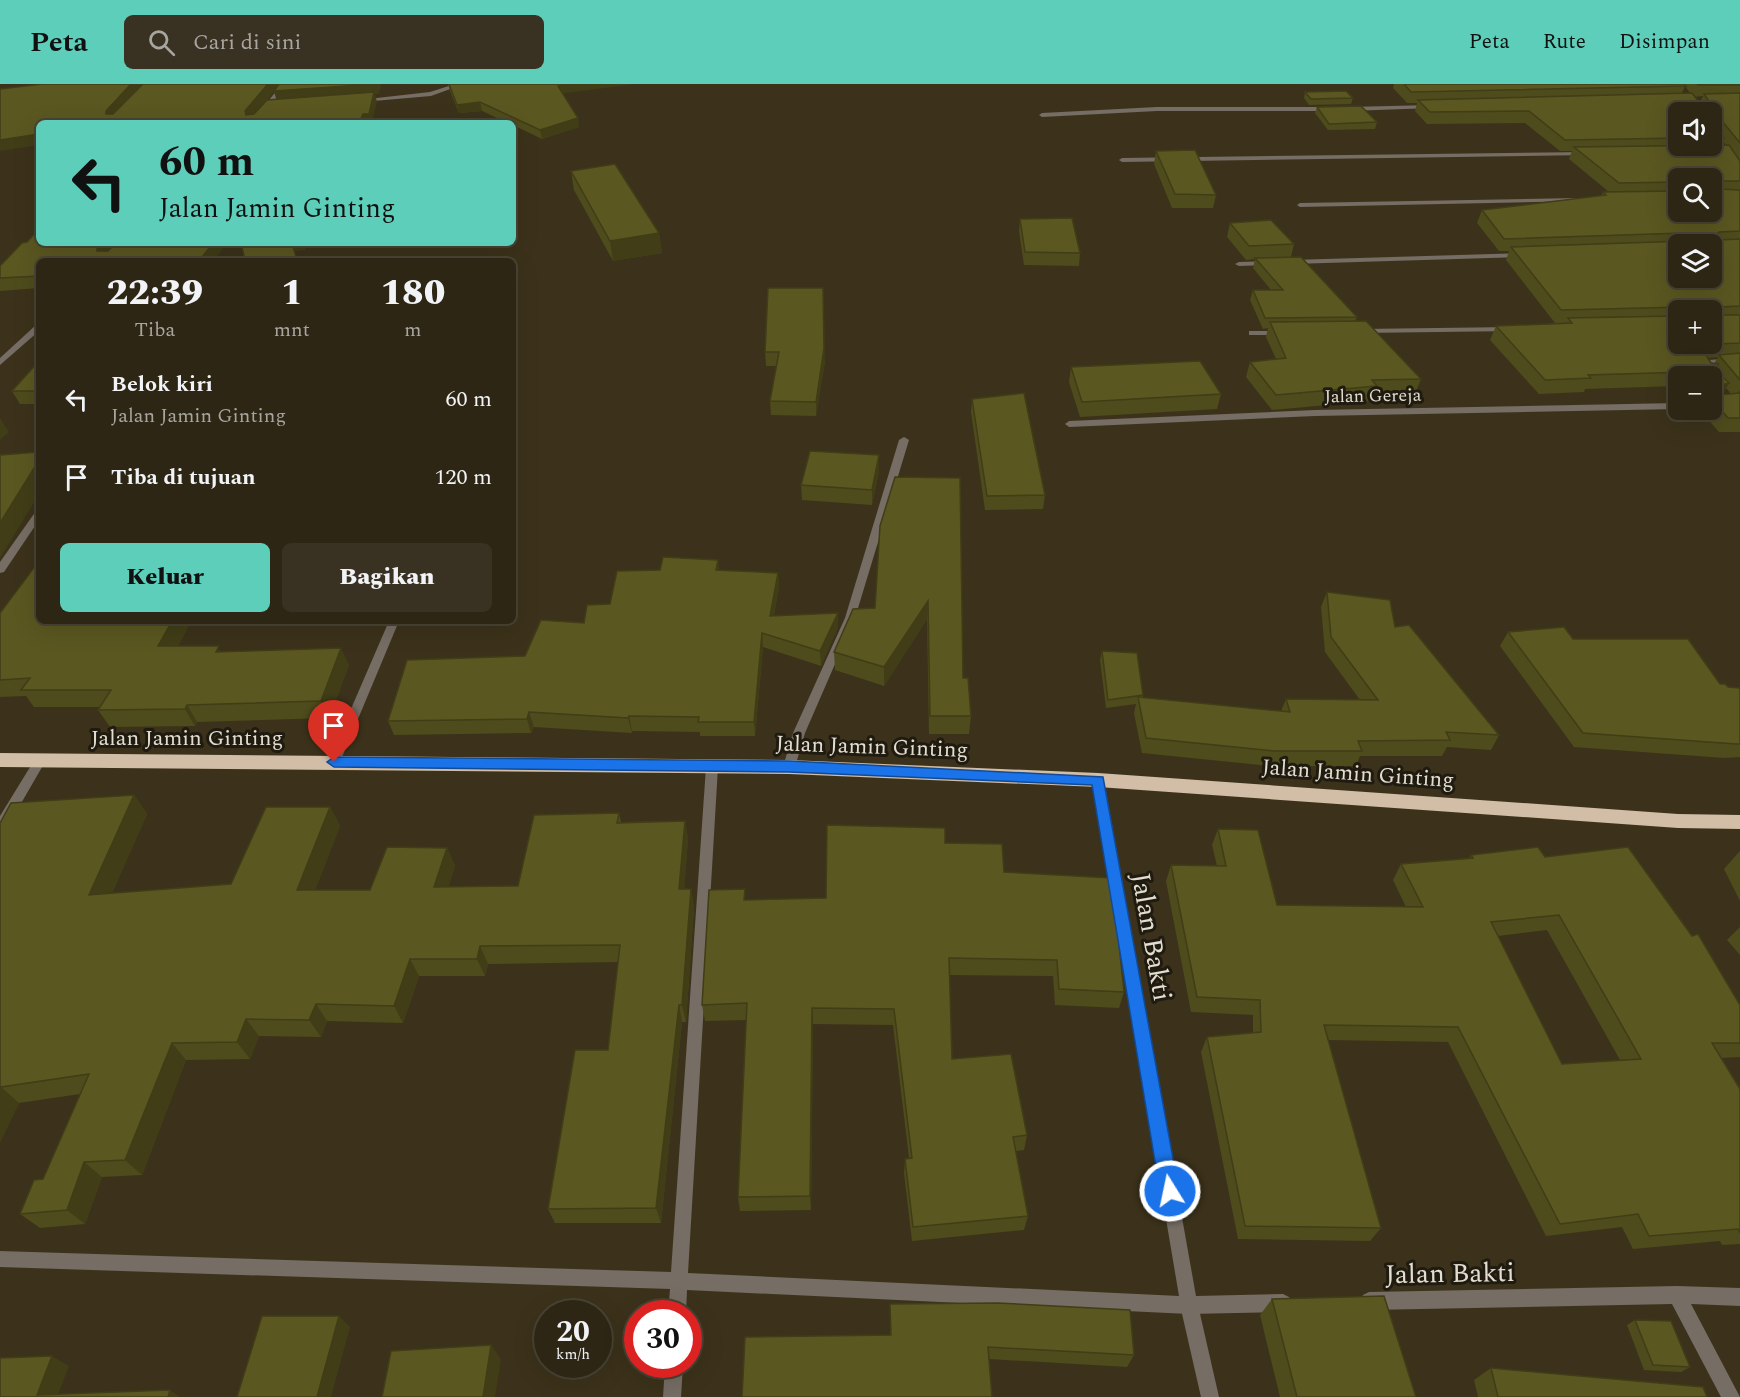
<!DOCTYPE html>
<html lang="id">
<meta charset="utf-8">
<style>
body{margin:0;font-family:Spectral,serif;background:#393222;color:#f1f3f6;height:100vh;display:flex;flex-direction:column;font-size:22px;white-space:nowrap}
*{box-sizing:border-box;margin:0}
p{font-size:20px;color:#a7a5a0}
.icon{flex:none;width:33px;height:33px;fill:none;stroke:currentColor;stroke-width:2;stroke-linecap:round;stroke-linejoin:round}
.map{position:relative;flex:1;overflow:hidden}
.details{position:absolute;left:36px;top:174px;width:480px;height:366px;display:flex;flex-direction:column;background:#2d2614;border-radius:9px;box-shadow:0 6px 24px #0002,0 0 0 2px #484334}
.details>*{flex:none}
.top-card{position:absolute;left:36px;top:36px;width:480px;height:126px;border-radius:9px;box-shadow:0 6px 24px #0002,0 0 0 2px #484334;background:#5dceb9;color:#111;overflow:hidden}
.controls{position:absolute;left:1668px;top:18px;display:grid;gap:12px}
.controls a{display:grid;place-items:center;width:54px;height:54px;border-radius:9px;background:#2d2614;box-shadow:0 6px 24px #0002,0 0 0 2px #484334;font-size:30px}
.speed{position:absolute;left:534px;top:1216px;display:flex;gap:12px;font-size:30px;font-weight:700;text-align:center}
.speed>*{display:grid;place-content:center;width:78px;height:78px;border-radius:50%;background:#2d2614;box-shadow:0 6px 24px #0002,0 0 0 2px #484334;line-height:1}
.speed small{font-size:15px;font-weight:400}
.speed .limit{border:9px solid #d22;background:#fff;color:#111}
.pin{position:absolute;display:grid;place-items:center;width:51px;height:51px;color:#fff;margin:-62px -26px;border-radius:50% 50% 50% 0;rotate:-45deg;box-shadow:0 0 6px #0007}
.pin .icon{rotate:45deg}
.me{position:absolute;width:66px;margin:-33px;rotate:350deg;stroke-linejoin:round;filter:drop-shadow(0 0 4px #0008)}
.turn{display:flex;align-items:center;gap:21px;height:126px;padding:0 24px;font-size:27px}
.turn .icon{width:78px;height:78px;stroke-width:2.5}
.turn b{display:block;font-size:42px;line-height:51px}
.eta{display:flex;justify-content:space-evenly;align-items:center;height:102px;text-align:center}
.eta b{font-size:36px;font-weight:800;line-height:42px}
.primary-button{display:flex;gap:12px;margin-top:auto;padding:12px 24px}
.primary-button a{flex:1;height:69px;border-radius:9px;background:#5dceb9;color:#111;font-size:24px;font-weight:800;line-height:69px;text-align:center}
.primary-button a+a{background:#393222;color:#f1f3f6}
ul{padding:0;list-style:none}
li{display:flex;align-items:center;gap:18px;height:78px;padding:0 24px}
li div{flex:1}
li b{display:block;font-size:22px}
li em{font-style:normal}
header{display:flex;align-items:center;gap:36px;box-sizing:border-box;height:84px;padding:0 30px;background:#5dceb9;color:#111}
header strong{font-size:28px}
nav{display:flex;gap:33px;margin-inline-start:auto;font-size:21px}
.search{width:420px;height:54px;background:#393222;display:flex;align-items:center;gap:15px;box-sizing:border-box;padding:0 21px;border-radius:9px;color:#a7a5a0;font-size:22px}
.map>svg:first-child{display:block}
.lines{fill:none;stroke-linecap:round;stroke-linejoin:round}
.lane{fill:#766d64;fill-rule:evenodd}
.street{fill:#766d64;fill-rule:evenodd}
.highway{fill:#d2bda6;fill-rule:evenodd}
.wall{fill:#4e4b1c;fill-rule:evenodd}
.shaded-wall{fill:#403d17}
.building{fill:#5b5721;stroke:#403d17;stroke-width:1.5;fill-rule:evenodd}
.route{fill:#1a73e8;stroke:#114b97;stroke-width:1.5}
.labels{text-anchor:middle;dominant-baseline:central;stroke-width:6;stroke-linejoin:round;paint-order:stroke}
.far-street-label{font-size:18px;fill:#e3ddcf;stroke:#1f1b10}
.street-label{font-size:22px;fill:#e3ddcf;stroke:#1f1b10}
.near-street-label{font-size:27px;fill:#e3ddcf;stroke:#1f1b10}
</style>
<header>
<strong>Peta</strong>
<div class="search"><svg class="icon" aria-label="search" viewBox="0 0 24 24"><circle cx="10" cy="10" r="6"/><path d="M15 15l6 6"/></svg>Cari di sini</div>
<nav><a>Peta</a><a>Rute</a><a>Disimpan</a></nav>
</header>
<div class="map">
<svg width="1740" height="1313" viewBox="0 0 1740 1313">
<rect width="100%" height="100%" fill="#3c321b"/>
<g class="lines">
<g class="lane">
<polygon points="39,426 39,436 4,488 0,489 0,478 36,427"/>
<polygon points="1189,1212 1195,1215 1198,1221 1219,1313 1201,1313 1180,1221 1183,1215"/>
</g>
<g class="street">
<polygon points="282,0 288,0 256,39 250,39"/>
<polygon points="455,0 464,0 431,12 362,18 359,16 430,8"/>
<polygon points="1431,21 1433,24 1349,27 1346,25 1349,23"/>
<polygon points="1157,23 1332,23 1335,25 1332,27 1157,27 1042,33 1039,31 1042,29"/>
<polygon points="1586,68 1589,70 1588,71 1122,78 1119,76 1122,74"/>
<polygon points="1578,114 1580,115 1580,117 1300,123 1297,121 1300,119"/>
<polygon points="1526,169 1527,171 1523,173 1292,180 1288,178 1292,176"/>
<polygon points="1271,177 1271,181 1268,181 1239,182 1235,180 1239,178"/>
<polygon points="36,241 39,241 39,247 0,281 0,274"/>
<polygon points="1512,243 1516,245 1515,247 1361,249 1357,247 1361,245"/>
<polygon points="1249,247 1284,247 1288,249 1284,251 1249,251"/>
<polygon points="1740,274 1740,280 1709,281 1708,283 1713,292 1712,294 1705,292 1699,282 1707,276"/>
<polygon points="1678,319 1678,325 1315,332 1069,343 1065,340 1069,337 1315,326"/>
<polygon points="904,353 909,356 855,534 805,649 795,683 793,686 785,686 783,683 793,649 845,534 899,356"/>
<polygon points="389,537 399,537 340,678 338,681 330,681 328,678"/>
<polygon points="39,673 43,675 45,678 5,747 0,748 0,732 35,675"/>
<polygon points="712,678 716,680 718,683 688,1189 1179,1212 1092,696 1094,693 1102,693 1104,696 1196,1212 1283,1210 1289,1213 1292,1219 1289,1225 1283,1228 1189,1230 687,1206 686,1230 668,1230 670,1205 0,1183 0,1167 671,1188 706,683 708,680"/>
<polygon points="1677,1202 1740,1204 1740,1222 1691,1220 1740,1313 1721,1313 1672,1220 1369,1226 1363,1223 1360,1217 1363,1211 1369,1208"/>
<polygon points="665,1281 683,1281 681,1313 663,1313"/>
</g>
<polygon class="highway" points="0,669 789,676 1098,689 1678,730 1740,731 1740,745 1678,744 1098,703 789,690 0,683"/>
</g>
<g class="wall">
<polygon points="448,0 563,10 579,43 542,55 513,41 513,39 508,39 482,27 459,29 450,7"/>
<path d="M 1394,0 L 1740,0 L 1740,348 L 1719,348 L 1700,326 L 1712,326 L 1712,292 L 1678,292 L 1678,302 L 1585,305 L 1584,308 L 1539,310 L 1490,256 L 1496,242 L 1566,239 L 1555,239 L 1506,176 L 1509,167 L 1499,167 L 1477,139 L 1482,126 L 1601,112 L 1603,108 L 1609,108 L 1569,75 L 1572,67 L 1560,67 L 1525,39 L 1427,40 L 1415,27 L 1417,19 L 1407,19 L 1393,4 ZM 1685,2 L 1690,9 L 1682,9 ZM 1703,12 L 1700,18 L 1699,18 L 1694,13 ZM 1678,28 L 1712,28 L 1712,62 L 1678,62 ZM 1723,57 L 1726,61 L 1720,61 ZM 1678,94 L 1712,94 L 1678,128 ZM 1678,226 L 1712,226 L 1678,260 ZM 1718,273 L 1714,280 L 1711,279 L 1708,274 ZM 1726,304 L 1731,310 L 1722,310 Z"/>
<polygon points="1305,8 1353,14 1351,20 1309,21 1304,14"/>
<polygon points="1317,23 1377,38 1375,45 1328,46 1315,29"/>
<polygon points="1156,67 1216,111 1213,124 1172,124 1154,80"/>
<polygon points="571,87 659,149 662,169 613,177 574,106"/>
<polygon points="1020,135 1080,169 1079,182 1024,181 1019,147"/>
<polygon points="1230,139 1294,160 1291,173 1357,233 1355,237 1421,295 1415,310 1374,311 1372,317 1272,326 1246,293 1250,278 1276,275 1266,253 1268,244 1263,245 1250,216 1253,206 1271,206 1253,184 1255,175 1246,176 1227,153"/>
<polygon points="27,158 39,159 227,159 213,177 39,177 39,204 0,207 0,182"/>
<polygon points="768,204 825,277 816,332 771,331 770,317 776,282 766,282 765,268"/>
<polygon points="39,277 39,320 20,320 12,307"/>
<polygon points="1071,283 1221,310 1217,325 1080,333 1069,298"/>
<polygon points="972,315 1045,411 1043,425 985,426 971,328"/>
<polygon points="879,371 879,387 872,421 802,416 801,401"/>
<polygon points="895,393 963,594 971,632 969,650 929,650 927,535 884,602 835,586 834,568 875,524"/>
<polygon points="719,486 778,489 779,503 774,531 838,543 821,582 763,563 755,652 700,652 700,648 632,647 632,649 534,643 531,649 394,651 388,637 525,572 584,539 610,520"/>
<polygon points="1327,508 1395,543 1499,651 1491,666 1447,663 1442,672 1360,672 1356,682 1270,682 1142,669 1134,629 1136,620 1106,624 1100,576 1102,567 1143,611 1143,614 1281,627 1286,615 1360,616 1325,568 1321,523"/>
<polygon points="0,529 39,537 191,537 178,562 349,581 329,634 197,638 195,642 110,643 98,626 100,623 34,623 26,612 0,613"/>
<polygon points="1508,548 1573,555 1728,603 1740,604 1740,673 1724,674 1574,663 1500,562"/>
<polygon points="134,711 147,730 112,809 231,800 330,723 340,742 315,806 370,806 447,764 455,782 448,803 518,802 619,729 621,738 685,737 688,755 684,805 691,805 694,823 686,938 682,938 661,1139 555,1139 548,1125 608,966 618,878 488,880 485,892 419,892 403,939 327,937 321,953 259,952 250,975 186,976 142,1091 102,1093 85,1140 40,1144 20,1130 43,1095 80,1010 19,1019 0,1058 0,739"/>
<path d="M 1218,745 L 1277,821 L 1406,823 L 1393,796 L 1401,780 L 1469,775 L 1471,771 L 1545,773 L 1740,921 L 1740,973 L 1721,974 L 1740,1005 L 1740,1160 L 1722,1161 L 1720,1157 L 1633,1165 L 1622,1143 L 1546,1152 L 1448,958 L 1328,956 L 1381,1144 L 1370,1157 L 1238,1155 L 1201,968 L 1207,953 L 1253,949 L 1253,931 L 1191,928 L 1166,797 L 1171,781 L 1217,782 L 1212,761 ZM 1547,846 L 1620,976 L 1562,980 L 1498,852 Z"/>
<polygon points="945,759 1004,788 1124,908 1119,924 1055,921 1053,892 949,891 952,975 1027,1051 1024,1066 1015,1067 1028,1132 1024,1146 912,1157 904,1089 905,1075 909,1074 893,941 813,940 811,1126 740,1127 738,1113 746,936 705,937 702,921 746,816 826,814"/>
<polygon points="1740,767 1740,817 1724,785"/>
<polygon points="1740,843 1740,871 1727,856"/>
<polygon points="1272,1215 1416,1313 1280,1313 1260,1231"/>
<polygon points="890,1220 1134,1271 1127,1283 989,1275 890,1251"/>
<polygon points="1635,1236 1690,1283 1681,1288 1644,1286 1627,1241"/>
<polygon points="1491,1284 1707,1313 1478,1313 1474,1296"/>
</g>
<g class="shaded-wall">
<polygon points="131,0 145,0 110,39 106,30 106,27"/>
<polygon points="268,0 381,0 379,10 375,10 377,18 372,39 359,39 277,17 274,8 248,38 245,27"/>
<polygon points="571,0 635,0 559,10 558,2"/>
<polygon points="480,18 482,27 459,29 457,21"/>
<polygon points="578,34 579,43 542,55 540,46"/>
<polygon points="39,50 39,61 0,67 0,56"/>
<polygon points="659,149 662,169 613,177 610,157"/>
<polygon points="102,159 121,159 102,175 97,167 97,164"/>
<polygon points="213,159 227,159 213,177 199,177"/>
<polygon points="292,159 308,159 305,166 295,167 298,177 289,177"/>
<polygon points="823,204 825,277 816,332 816,318"/>
<polygon points="1715,260 1707,274 1704,268"/>
<polygon points="1729,299 1721,313 1712,315 1718,302"/>
<polygon points="0,334 9,348 0,356"/>
<polygon points="879,371 879,387 872,421 872,406"/>
<polygon points="39,376 39,410 0,474 0,439"/>
<polygon points="718,476 720,490 716,486"/>
<polygon points="778,489 779,503 771,546 770,532"/>
<polygon points="928,517 927,535 884,602 884,583"/>
<polygon points="838,529 838,543 821,582 820,567"/>
<polygon points="172,537 191,537 169,579 158,562"/>
<polygon points="762,549 763,563 755,652 754,638"/>
<polygon points="341,564 349,581 329,634 321,617"/>
<polygon points="187,621 197,638 195,642 185,625"/>
<polygon points="529,628 534,643 531,649 527,635"/>
<polygon points="629,632 632,647 632,649 628,634"/>
<polygon points="134,711 147,730 104,828 89,811"/>
<polygon points="330,723 340,742 308,824 297,806"/>
<polygon points="685,737 688,755 683,823 679,805"/>
<polygon points="447,764 455,782 442,821 434,803"/>
<polygon points="691,805 694,823 686,938 682,921"/>
<polygon points="480,862 488,880 485,892 477,875"/>
<polygon points="410,875 419,892 403,939 394,922"/>
<polygon points="316,920 327,937 321,953 309,936"/>
<polygon points="679,921 682,938 661,1139 656,1124"/>
<polygon points="812,924 813,940 811,1126 810,1112"/>
<polygon points="246,935 259,952 250,975 237,958"/>
<polygon points="172,959 186,976 142,1091 125,1076"/>
<polygon points="1,1003 19,1019 0,1058 0,1005"/>
<polygon points="84,1078 102,1093 85,1140 67,1126"/>
<polygon points="339,1232 350,1243 331,1313 317,1313"/>
<polygon points="491,1261 501,1275 495,1313 483,1313"/>
<polygon points="52,1272 69,1282 57,1313 37,1311"/>
<polygon points="170,1306 180,1313 168,1313"/>
</g>
<g class="building">
<polygon points="42,0 131,0 106,27 106,30 113,30 143,0 268,0 245,27 246,31 254,30 267,16 374,8 369,30 363,30 359,39 39,39 39,50 0,56 0,5"/>
<polygon points="279,0 376,0 274,7"/>
<polygon points="449,0 571,0 558,2 578,34 540,46 480,18 457,21"/>
<polygon points="1404,0 1684,0 1686,2 1411,8"/>
<polygon points="1697,0 1740,0 1740,1 1698,1"/>
<polygon points="1346,7 1353,14 1311,15 1305,8"/>
<polygon points="1692,9 1699,18 1707,19 1709,17 1704,10 1740,9 1740,59 1718,32 1716,41 1724,54 1712,54 1712,28 1678,28 1678,54 1565,56 1529,27 1430,28 1418,16"/>
<polygon points="1361,22 1377,38 1329,40 1317,23"/>
<path d="M 1729,61 L 1740,77 L 1740,97 L 1718,97 L 1717,105 L 1740,106 L 1740,147 L 1719,148 L 1717,150 L 1719,156 L 1740,155 L 1740,222 L 1718,223 L 1719,231 L 1740,231 L 1740,259 L 1715,260 L 1704,268 L 1711,279 L 1718,280 L 1718,288 L 1729,299 L 1718,302 L 1719,311 L 1739,309 L 1740,307 L 1740,334 L 1728,334 L 1712,315 L 1712,292 L 1691,292 L 1687,288 L 1588,291 L 1591,294 L 1545,296 L 1496,242 L 1572,239 L 1568,234 L 1678,232 L 1678,260 L 1712,260 L 1712,226 L 1687,226 L 1685,223 L 1561,226 L 1511,163 L 1685,157 L 1687,151 L 1684,149 L 1504,155 L 1482,126 L 1606,111 L 1603,108 L 1678,107 L 1678,128 L 1712,128 L 1712,94 L 1678,94 L 1678,98 L 1619,99 L 1574,63 ZM 1678,160 L 1712,160 L 1712,194 L 1678,194 Z"/>
<polygon points="1195,66 1216,111 1175,110 1156,67"/>
<polygon points="615,80 659,149 610,157 571,87"/>
<polygon points="1072,134 1080,169 1025,168 1020,135"/>
<polygon points="1271,136 1294,160 1249,162 1230,139"/>
<polygon points="39,145 39,159 102,159 97,164 97,167 108,167 116,159 213,159 199,177 39,177 39,192 0,194 0,182 22,159 27,158"/>
<polygon points="241,159 292,159 297,176 289,177 245,177"/>
<polygon points="1301,173 1357,233 1265,234 1253,206 1283,206 1255,174"/>
<polygon points="768,204 823,204 824,264 816,318 770,317 779,268 765,268"/>
<polygon points="1366,237 1421,295 1372,296 1377,302 1276,311 1250,278 1286,274 1270,238"/>
<polygon points="1740,269 1740,296 1719,271"/>
<polygon points="39,277 39,307 12,307"/>
<polygon points="1200,277 1221,310 1082,318 1071,283"/>
<polygon points="1024,309 1045,411 987,412 972,315"/>
<polygon points="810,367 879,371 872,406 801,401"/>
<polygon points="39,368 39,376 0,439 0,371"/>
<polygon points="895,393 960,394 963,594 968,594 971,632 930,632 928,517 884,583 834,568 853,525 875,524 880,442"/>
<polygon points="663,473 718,476 716,486 778,489 770,532 838,529 820,567 762,549 754,638 698,638 699,633 629,632 628,634 529,628 527,635 388,637 407,576 525,572 541,536 584,539 587,521 610,520 617,487 660,486"/>
<polygon points="39,477 39,537 172,537 158,562 219,562 216,568 341,564 321,617 187,621 185,625 98,626 111,606 21,606 30,594 0,596 0,529"/>
<polygon points="1327,508 1390,516 1395,543 1409,541 1499,651 1446,648 1450,656 1358,657 1362,667 1275,667 1146,654 1138,613 1290,628 1286,615 1378,616 1331,553"/>
<polygon points="1564,543 1573,555 1688,555 1720,600 1725,600 1728,603 1740,604 1740,660 1736,660 1583,649 1508,548"/>
<polygon points="1102,567 1137,569 1143,611 1108,616"/>
<polygon points="134,711 89,811 231,800 266,723 330,723 297,806 370,806 387,763 447,764 434,803 518,802 534,731 619,729 617,739 685,737 679,805 691,805 682,921 679,921 656,1124 548,1125 575,966 608,966 620,861 480,862 477,875 410,875 394,922 316,920 309,936 246,935 237,958 172,959 125,1076 84,1078 67,1126 20,1130 34,1096 43,1095 89,990 1,1003 0,1005 0,739 11,719"/>
<polygon points="827,741 945,744 945,759 1002,760 1004,788 1112,794 1124,908 1059,905 1057,876 949,874 952,975 1011,970 1027,1051 1013,1053 1028,1132 913,1143 905,1075 912,1074 894,925 812,924 810,1112 738,1113 747,919 702,921 709,806 745,805 744,816 826,814"/>
<path d="M 1218,745 L 1258,746 L 1277,821 L 1423,823 L 1401,780 L 1473,774 L 1471,771 L 1538,763 L 1545,773 L 1628,763 L 1692,852 L 1698,850 L 1740,921 L 1740,959 L 1712,959 L 1740,1005 L 1740,1149 L 1738,1145 L 1649,1152 L 1638,1130 L 1560,1140 L 1458,943 L 1324,941 L 1381,1144 L 1245,1142 L 1207,953 L 1261,948 L 1260,916 L 1197,913 L 1171,781 L 1226,782 ZM 1559,831 L 1641,975 L 1562,980 L 1491,838 Z"/>
<polygon points="1384,1212 1416,1313 1297,1313 1272,1215"/>
<polygon points="998,1219 1130,1226 1134,1271 988,1263 992,1313 742,1313 745,1253 891,1251 890,1220"/>
<polygon points="262,1232 339,1232 317,1313 237,1313"/>
<polygon points="1635,1236 1671,1237 1690,1283 1653,1281"/>
<polygon points="491,1261 483,1313 382,1313 391,1267"/>
<polygon points="52,1272 37,1311 170,1306 168,1313 0,1313 0,1274"/>
<polygon points="1491,1284 1703,1303 1707,1313 1498,1313"/>
</g>
<polygon class="route" points="334,673 789,677 1103,693 1179,1107 1176,1113 1170,1116 1163,1113 1160,1107 1092,701 789,688 334,683 327,678"/>
<g class="labels">
<g class="far-street-label">
<text transform="translate(1373 312) rotate(-1)">Jalan Gereja</text>
</g>
<g class="street-label">
<text x="187" y="654">Jalan Jamin Ginting</text>
<text transform="translate(872 663) rotate(2)">Jalan Jamin Ginting</text>
<text transform="translate(1358 690) rotate(4)">Jalan Jamin Ginting</text>
</g>
<g class="near-street-label">
<text transform="translate(1151 853) rotate(80)">Jalan Bakti</text>
<text transform="translate(1450 1190) rotate(-1)">Jalan Bakti</text>
</g>
</g>
</svg>
<div class="controls">
<a><svg class="icon" aria-label="sound" viewBox="0 0 24 24"><path d="M4 9h4l5-4v14l-5-4H4zM17 9q2 3 0 6"/></svg></a>
<a><svg class="icon" aria-label="search" viewBox="0 0 24 24"><circle cx="10" cy="10" r="6"/><path d="M15 15l6 6"/></svg></a>
<a><svg class="icon" aria-label="layers" viewBox="0 0 24 24"><path d="M12 4l9 5-9 5-9-5zM3 14l9 5 9-5"/></svg></a>
<a>+</a>
<a>−</a>
</div>
<div class="speed"><div>20<small>km/h</small></div><div class="limit">30</div></div>
<div class="pin" style="left:334px;top:678px;background:#d93025"><svg class="icon" aria-label="arrive" viewBox="0 0 24 24"><path d="M6 21V4h12l-3 4 3 4H6"/></svg></div>
<svg class="me" style="left:1170px;top:1107px" viewBox="-20 -20 40 40"><circle r="17" fill="#1a73e8" stroke="#fff" stroke-width="3"/><path d="M0-11L8 9 0 5-8 9z" fill="#fff"/></svg>
<div class="top-card">
<div class="turn"><svg class="icon" aria-label="left" viewBox="0 0 24 24"><path d="M17 20v-9H6M10 6l-5 5 5 5"/></svg><div><b>60 m</b>Jalan Jamin Ginting</div></div>
</div>
<section class="details">
<div class="eta">
<div><b>22:39</b><p>Tiba</p></div>
<div><b>1</b><p>mnt</p></div>
<div><b>180</b><p>m</p></div>
</div>
<ul>
<li><svg class="icon" aria-label="left" viewBox="0 0 24 24"><path d="M17 20v-9H6M10 6l-5 5 5 5"/></svg><div><b>Belok kiri</b><p>Jalan Jamin Ginting</p></div><em>60 m</em></li>
<li><svg class="icon" aria-label="arrive" viewBox="0 0 24 24"><path d="M6 21V4h12l-3 4 3 4H6"/></svg><div><b>Tiba di tujuan</b></div><em>120 m</em></li>
</ul>
<div class="primary-button"><a>Keluar</a><a>Bagikan</a></div>
</section>
</div>
